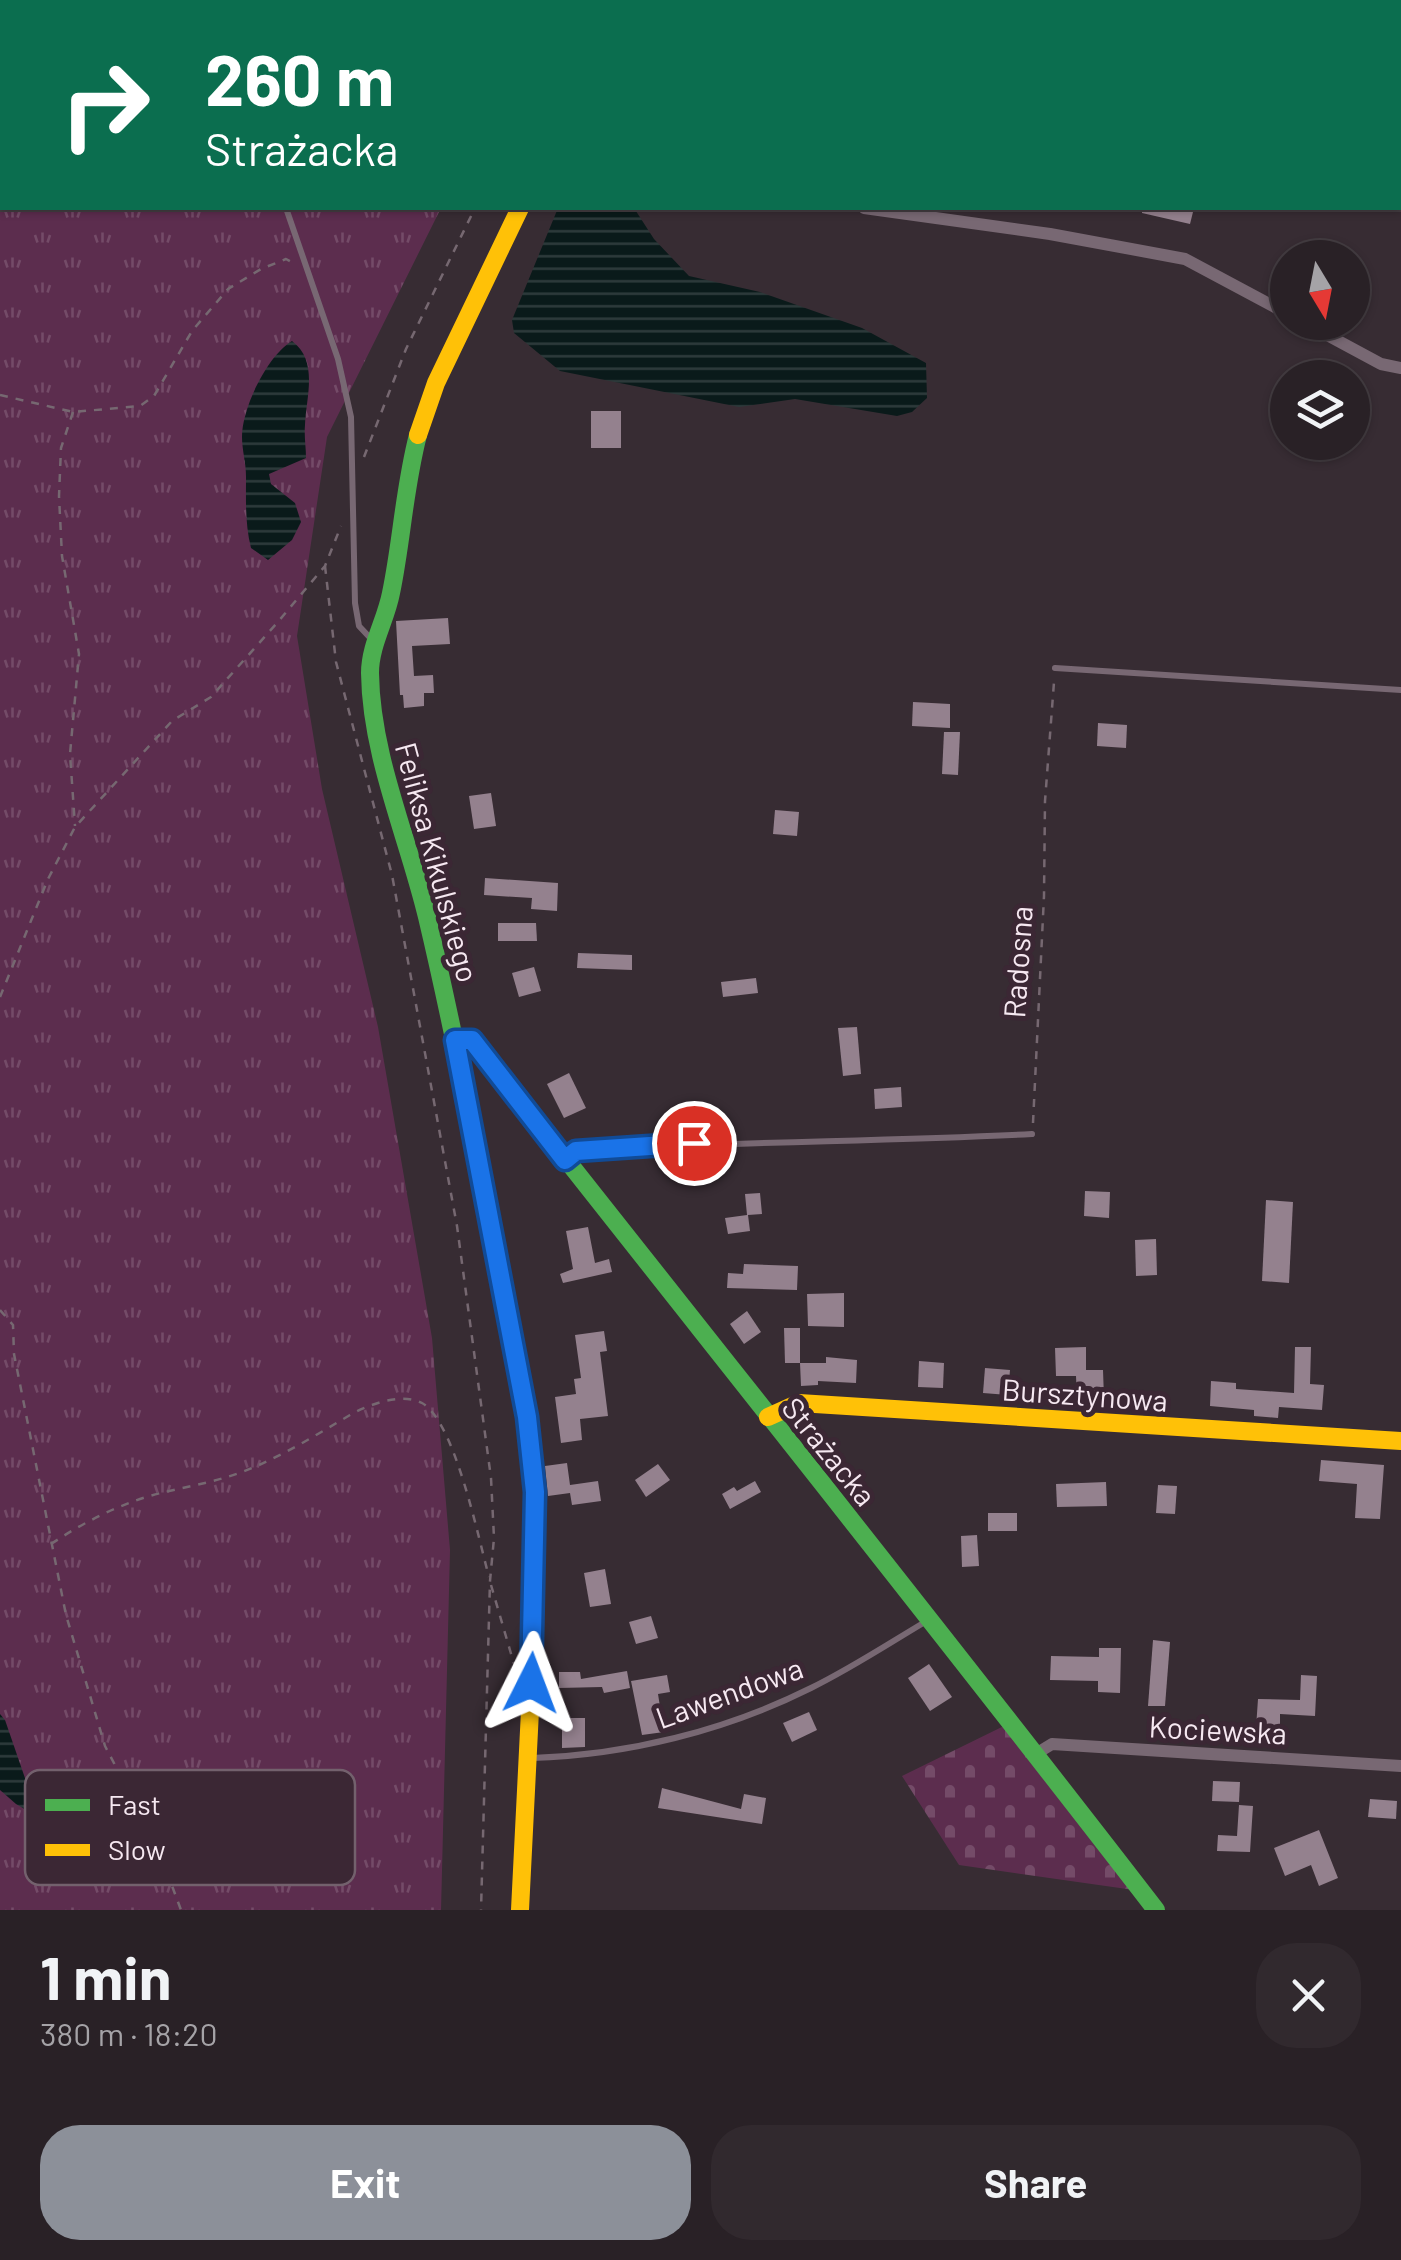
<!DOCTYPE html>
<meta charset="utf-8">
<style>
body{margin:0;font-family:Barlow,sans-serif;background:#31292e;color:#f1f3f6;height:100vh;display:flex;flex-direction:column;font-size:38px;white-space:nowrap}
*{box-sizing:border-box;margin:0}
p{font-size:32px;color:#a5a3a7}
.icon{flex:none;width:55px;height:55px;fill:none;stroke:currentColor;stroke-width:2;stroke-linecap:round;stroke-linejoin:round}
.map{position:relative;height:1910px;overflow:hidden}
.sheet{display:flex;flex-direction:column;background:#292126;flex:1}
.sheet>*{flex:none}
.guide{position:absolute;left:0px;top:0px;width:1402px;height:210px;box-shadow:0 2px 8px #0004,0 0 0 2px #453e43;background:#0b6e4f;color:#fff;overflow:hidden}
.needle{width:65px;rotate:170deg}
.controls{position:absolute;left:1270px;top:240px;display:grid;gap:20px}
.controls a{display:grid;place-items:center;width:100px;height:100px;border-radius:50%;background:#292126;box-shadow:0 2px 8px #0004,0 0 0 2px #453e43;font-size:50px}
.pin{position:absolute;display:grid;place-items:center;width:85px;height:85px;color:#fff;margin:-42px;border:5px solid #fff;border-radius:50%;box-shadow:0 2px 10px #0007}
.me{position:absolute;width:110px;margin:-55px;rotate:3deg;stroke-linejoin:round;filter:drop-shadow(0 0 8px #0008)}
.turn{display:flex;align-items:center;gap:35px;height:210px;padding:0 40px;font-size:45px}
.turn .icon{width:130px;height:130px;stroke-width:2.5}
.turn b{display:block;font-size:70px;line-height:85px}
.round{display:grid;place-items:center;flex:none;width:105px;height:105px;border-radius:40px;background:#31292e}
.overview{display:flex;align-items:center;justify-content:space-between;height:170px;padding:0 40px}
h1{font-size:60px;font-weight:700;line-height:75px}
.button{display:flex;gap:20px;margin-top:auto;padding:20px 40px}
.button a{flex:1;height:115px;border-radius:40px;background:#8c9099;color:#fff;font-size:40px;font-weight:700;line-height:115px;text-align:center}
.button a+a{background:#31292e;color:#f1f3f6}
.map>svg:first-child{display:block}
.grass{fill:url(#grass-tufts)}
.cemetery{fill:url(#cemetery-stones)}
.water{fill:url(#water-rules)}
.building{fill:#94818e}
.lines{fill:none;stroke-linecap:round;stroke-linejoin:round}
.path{stroke:#766871;stroke-width:2.5;stroke-dasharray:8 8;stroke-linecap:butt}
.lane{stroke:#786873;stroke-width:6}
.street{stroke:#786873;stroke-width:12}
.fast{stroke:#4caf50;stroke-width:18}
.slow{stroke:#ffc107;stroke-width:18}
.route-casing{stroke:#114b97;stroke-width:25}
.route{stroke:#1a73e8;stroke-width:18}
.labels{text-anchor:middle;dominant-baseline:central;stroke-width:10;stroke-linejoin:round;paint-order:stroke}
.street-label{font-size:30px;fill:#f6e8f1;stroke:#3b2734}
.key{fill:#3b2734;stroke:#73616d;stroke-width:2.5}
.key-label{font-size:28px;fill:#f6e8f1}
</style>
<div class="map">
<svg width="1401" height="1910" viewBox="0 0 1401 1910">
<defs>
<pattern id="grass-tufts" width="24" height="20" patternUnits="userSpaceOnUse" patternTransform="scale(2.5)"><rect width="24" height="20" fill="#5c2d4e"/><path d="M3 7l-1-3M5 7V3M7 7l1-3M15 17l-1-3M17 17v-4M19 17l1-3" fill="none" stroke="#744b68"/></pattern>
<pattern id="cemetery-stones" width="16" height="16" patternUnits="userSpaceOnUse" patternTransform="scale(2.5)"><rect width="16" height="16" fill="#5c2d4e"/><path d="M2 7V4a2 2 0 0 1 4 0v3zM10 15v-3a2 2 0 0 1 4 0v3z" fill="#744b68"/></pattern>
<pattern id="water-rules" width="6" height="5" patternUnits="userSpaceOnUse" patternTransform="scale(2.5)"><rect width="6" height="5" fill="#0a1a1a"/><path d="M0 2.5h6" fill="none" stroke="#2e3b3c"/></pattern>
</defs>
<rect width="100%" height="100%" fill="#372c33"/>
<polygon class="grass" points="0,0 545,0 2,2 2,208 441,208 327,437 297,636 322,789 378,1027 432,1338 450,1550 441,1910 0,1910"/>
<polygon class="cemetery" points="1010,1723 1134,1890 959,1865 902,1776"/>
<g class="water">
<polygon points="558,208 634,208 654,239 689,276 760,292 862,328 926,363 927,398 912,412 897,416 795,399 739,407 560,371 514,333 512,320"/>
<path d="M 292,341 C 319,361 306,397 305,425 C 304,436 306,447 306,458 L 269,474 L 271,484 L 295,503 L 301,522 L 292,540 L 268,560 L 251,548 C 245,524 246,501 246,477 C 246,463 242,450 242,437 C 242,408 267,356 292,341 Z"/>
<polygon points="0,1714 5,1720 27,1784 31,1813 16,1804 0,1790"/>
</g>
<g class="building">
<polygon points="1142,208 1194,208 1190,224 1142,213"/>
<rect x="591" y="411" width="30" height="37"/>
<polygon points="448,618 450,644 412,646 414,676 433,675 434,693 424,693 424,706 404,708 403,695 400,695 396,621"/>
<polygon points="913,702 950,704 950,728 912,726"/>
<polygon points="1098,723 1127,725 1126,748 1097,746"/>
<polygon points="944,732 960,732 958,775 942,774"/>
<polygon points="491,793 496,826 474,829 469,796"/>
<polygon points="775,810 799,812 797,836 773,834"/>
<polygon points="485,878 558,883 557,911 531,909 532,898 484,895"/>
<polygon points="498,923 536,923 537,941 498,941"/>
<polygon points="578,953 632,955 632,970 577,968"/>
<polygon points="534,967 541,991 519,997 512,973"/>
<polygon points="756,978 758,993 723,997 721,982"/>
<polygon points="857,1027 861,1074 843,1076 838,1028"/>
<polygon points="569,1073 586,1108 564,1118 547,1084"/>
<polygon points="901,1087 902,1107 875,1109 874,1089"/>
<polygon points="1085,1191 1110,1192 1109,1218 1084,1216"/>
<polygon points="760,1193 762,1214 748,1215 750,1231 728,1234 725,1218 747,1215 745,1194"/>
<polygon points="1266,1200 1293,1202 1289,1283 1262,1281"/>
<polygon points="588,1227 595,1263 609,1259 612,1272 563,1283 560,1274 573,1269 566,1231"/>
<polygon points="1156,1239 1157,1275 1136,1276 1135,1240"/>
<polygon points="744,1264 798,1266 797,1290 727,1288 728,1273 743,1274"/>
<polygon points="844,1293 844,1327 808,1326 807,1294"/>
<polygon points="747,1311 761,1332 744,1344 730,1324"/>
<polygon points="784,1328 800,1328 800,1363 785,1363"/>
<polygon points="604,1331 607,1351 600,1352 608,1416 580,1419 582,1440 561,1443 555,1397 576,1394 574,1379 581,1378 575,1335"/>
<polygon points="1086,1347 1086,1370 1103,1370 1104,1398 1077,1398 1076,1376 1056,1376 1055,1348"/>
<polygon points="1295,1347 1311,1347 1310,1384 1324,1385 1322,1410 1279,1407 1278,1418 1254,1416 1254,1410 1210,1406 1211,1381 1236,1383 1236,1389 1294,1393"/>
<polygon points="826,1357 857,1360 856,1383 818,1381 818,1385 801,1386 800,1363 826,1363"/>
<polygon points="919,1361 944,1363 943,1388 918,1387"/>
<polygon points="985,1368 1010,1370 1008,1395 983,1393"/>
<polygon points="1321,1460 1384,1465 1380,1519 1355,1518 1357,1484 1319,1481"/>
<polygon points="567,1463 570,1485 598,1481 601,1501 572,1505 570,1493 548,1496 545,1466"/>
<polygon points="658,1464 670,1480 646,1497 635,1480"/>
<polygon points="755,1481 761,1492 730,1509 722,1494 734,1487 737,1491"/>
<polygon points="1106,1482 1107,1506 1057,1507 1056,1484"/>
<polygon points="1158,1485 1177,1486 1175,1514 1156,1513"/>
<rect x="988" y="1513" width="29" height="18"/>
<polygon points="977,1535 979,1566 962,1567 961,1536"/>
<polygon points="605,1569 611,1604 590,1607 584,1573"/>
<polygon points="651,1616 658,1638 636,1644 629,1622"/>
<polygon points="1153,1640 1170,1642 1165,1706 1148,1706"/>
<polygon points="1099,1648 1121,1648 1120,1693 1098,1692 1098,1681 1050,1680 1051,1656 1099,1657"/>
<polygon points="929,1664 952,1697 930,1711 908,1678"/>
<polygon points="627,1671 630,1688 604,1693 602,1687 559,1688 559,1672 580,1672 581,1679"/>
<polygon points="667,1675 670,1692 658,1694 664,1732 642,1735 631,1681"/>
<polygon points="1301,1675 1317,1676 1315,1716 1280,1714 1280,1729 1256,1728 1258,1699 1300,1700"/>
<polygon points="809,1712 817,1730 792,1742 783,1723"/>
<polygon points="562,1718 585,1718 585,1747 562,1748"/>
<polygon points="1213,1781 1240,1782 1239,1802 1212,1801"/>
<polygon points="662,1788 741,1809 744,1794 766,1798 762,1824 658,1808"/>
<polygon points="1370,1799 1397,1801 1396,1819 1368,1817"/>
<polygon points="1239,1805 1253,1806 1250,1852 1217,1851 1218,1835 1237,1836"/>
<polygon points="1319,1830 1338,1878 1319,1886 1311,1865 1285,1876 1274,1848"/>
</g>
<g class="lines">
<g class="path">
<polyline points="570,2 571,0"/>
<polyline points="0,395 73,412 140,406 154,396 192,331 228,289 261,269 286,259 293,263"/>
<polyline points="73,412 61,448 59,496 62,556 79,654 70,754 75,826"/>
<polyline points="364,457 406,349 475,208"/>
<polyline points="325,566 336,662 392,875 457,1226 491,1478 494,1538 490,1581 481,1910"/>
<polyline points="0,997 48,879 75,827 172,721 211,697 277,623 325,566 341,526"/>
<polyline points="1033,1123 1044,896 1045,801 1054,682"/>
<polyline points="0,1310 13,1325 14,1354 66,1615 105,1746 156,1843 181,1910"/>
<path d="M 51,1544 C 81,1524 112,1508 146,1497 C 173,1489 201,1485 227,1477 C 270,1464 311,1438 350,1415 C 367,1405 402,1392 422,1403 C 455,1422 478,1537 489,1577"/>
<polyline points="491,1585 514,1664"/>
</g>
<g class="lane">
<polyline points="213,0 214,2"/>
<polyline points="286,208 338,359 351,417 355,603 359,626 374,642"/>
<polyline points="1055,668 1401,690"/>
<path d="M 566,1159 L 576,1151 C 728,1141 880,1142 1032,1134"/>
<path d="M 532,1758 C 627,1755 725,1731 811,1688 C 852,1668 891,1642 930,1619"/>
</g>
<g class="street">
<polyline points="864,208 1050,234 1185,259 1288,314"/>
<polyline points="1303,322 1381,364 1401,368"/>
<polyline points="1034,1755 1052,1744 1401,1766"/>
</g>
<g class="fast">
<polyline points="612,2 613,0"/>
<path d="M 418,435 C 404,489 402,540 391,593 C 386,620 370,645 370,673 C 371,756 408,837 427,917 C 465,1078 493,1240 524,1402"/>
<path d="M 455,1040 L 472,1040 C 700,1330 931,1618 1156,1910"/>
</g>
<g class="slow">
<polyline points="418,435 436,383 520,208"/>
<polyline points="768,1417 799,1403 1401,1441"/>
<polyline points="520,1910 535,1611 535,1492 524,1402"/>
</g>
</g>
<g class="lines">
<defs>
<polyline id="route" points="531,1683 535,1492 527,1417 455,1040 472,1040 565,1160 576,1151 694,1143"/>
</defs>
<use href="#route" class="route-casing"/>
<use href="#route" class="route"/>
</g>
<g class="labels">
<g class="street-label">
<text transform="translate(438 862) rotate(75)">Feliksa Kikulskiego</text>
<text transform="translate(1017 962) rotate(-86)">Radosna</text>
<text transform="translate(1085 1394) rotate(4)">Bursztynowa</text>
<text transform="translate(830 1451) rotate(51)">Strażacka</text>
<text transform="translate(729 1692) rotate(-20)">Lawendowa</text>
<text transform="translate(1218 1729) rotate(3)">Kociewska</text>
</g>
</g>
<rect x="25" y="1770" width="330" height="115" rx="15" class="key"/>
<rect x="45" y="1799" width="45" height="12" fill="#4caf50"/>
<rect x="45" y="1844" width="45" height="12" fill="#ffc107"/>
<g class="key-label">
<text x="108" y="1815">Fast</text>
<text x="108" y="1860">Slow</text>
</g>
</svg>
<div class="controls">
<a><svg class="needle" viewBox="-14 -14 28 28"><path d="M0-13l5 13h-10z" fill="#e53935"/><path d="M0 13l5-13h-10z" fill="#a5a3a7"/></svg></a>
<a><svg class="icon" aria-label="layers" viewBox="0 0 24 24"><path d="M12 4l9 5-9 5-9-5zM3 14l9 5 9-5"/></svg></a>
</div>
<div class="pin" style="left:694px;top:1143px;background:#d93025"><svg class="icon" aria-label="arrive" viewBox="0 0 24 24"><path d="M6 21V4h12l-3 4 3 4H6"/></svg></div>
<svg class="me" style="left:531px;top:1683px" viewBox="-20 -20 40 40"><path d="M0-17L14 15 0 8-14 15z" fill="#1a73e8" stroke="#fff" stroke-width="4"/></svg>
<div class="guide">
<div class="turn"><svg class="icon" aria-label="right" viewBox="0 0 24 24"><path d="M7 20v-9h11M14 6l5 5-5 5"/></svg><div><b>260 m</b>Strażacka</div></div>
</div>
</div>
<section class="sheet">
<div class="overview"><div><h1>1 min</h1><p>380 m · 18:20</p></div><a class="round"><svg class="icon" aria-label="close" viewBox="0 0 24 24"><path d="M6 6l12 12M18 6L6 18"/></svg></a></div>
<div class="button"><a>Exit</a><a>Share</a></div>
</section>
